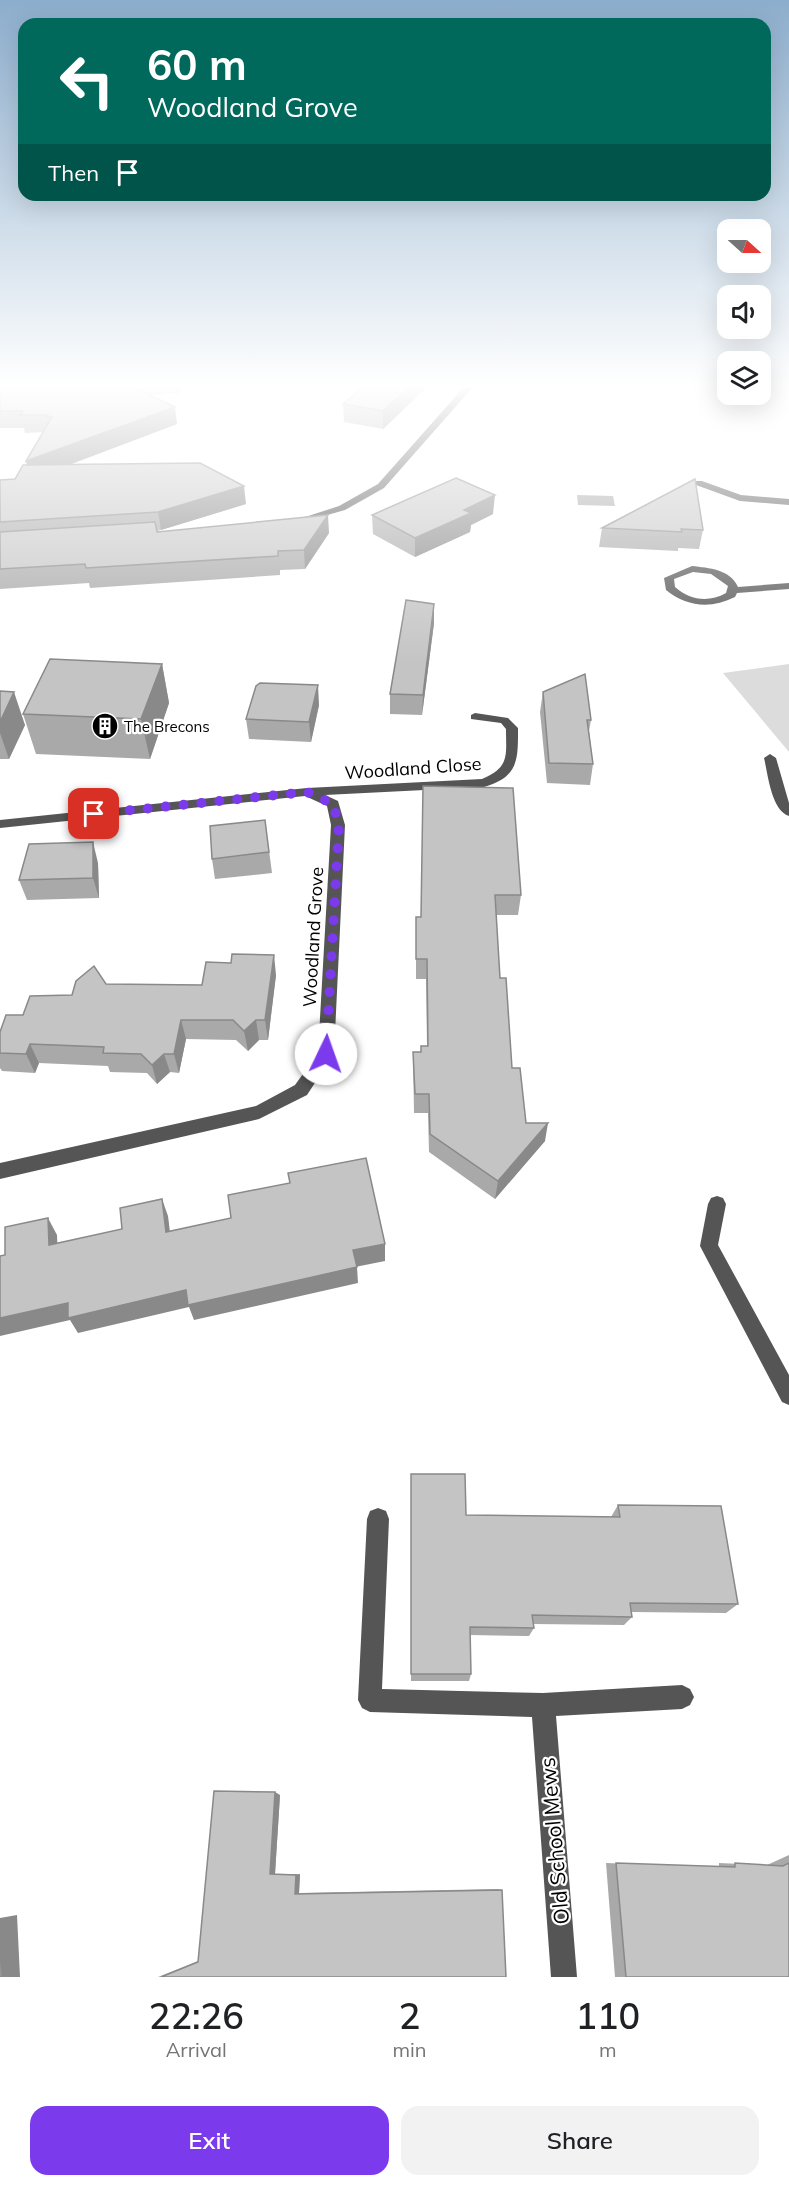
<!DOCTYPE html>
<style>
body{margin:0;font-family:Mulish,sans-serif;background:#f2f2f2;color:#202124;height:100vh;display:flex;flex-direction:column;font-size:22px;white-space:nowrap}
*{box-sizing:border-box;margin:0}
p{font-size:20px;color:#757577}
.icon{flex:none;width:33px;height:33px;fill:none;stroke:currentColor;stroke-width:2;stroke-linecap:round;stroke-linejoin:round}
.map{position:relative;height:1977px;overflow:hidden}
.side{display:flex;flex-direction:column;background:#fff;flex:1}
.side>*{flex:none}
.hud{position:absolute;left:18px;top:18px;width:753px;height:183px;border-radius:18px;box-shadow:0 6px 24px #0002;background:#00695c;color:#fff;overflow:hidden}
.needle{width:39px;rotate:111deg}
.tools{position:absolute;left:717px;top:219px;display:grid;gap:12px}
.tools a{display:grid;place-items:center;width:54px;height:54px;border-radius:12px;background:#fff;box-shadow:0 6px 24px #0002;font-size:30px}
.pin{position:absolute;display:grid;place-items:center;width:51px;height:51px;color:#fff;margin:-26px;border-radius:12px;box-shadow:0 3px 9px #0006}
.me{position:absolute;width:66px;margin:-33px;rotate:3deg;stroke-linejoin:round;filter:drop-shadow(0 0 4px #0008)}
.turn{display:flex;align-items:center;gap:21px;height:126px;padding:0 30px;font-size:27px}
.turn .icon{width:78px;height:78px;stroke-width:2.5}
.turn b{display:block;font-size:42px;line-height:51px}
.then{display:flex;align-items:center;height:57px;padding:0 30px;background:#0003;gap:12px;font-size:22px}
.eta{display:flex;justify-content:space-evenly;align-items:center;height:102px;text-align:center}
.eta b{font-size:36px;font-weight:600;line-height:42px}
.button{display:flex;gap:12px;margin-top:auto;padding:12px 30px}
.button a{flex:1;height:69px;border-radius:18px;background:#7c3aed;color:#fff;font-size:24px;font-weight:600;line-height:69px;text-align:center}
.button a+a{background:#f2f2f2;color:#202124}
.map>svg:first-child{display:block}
.green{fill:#dcdcdc}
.water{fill:#a3a3a3}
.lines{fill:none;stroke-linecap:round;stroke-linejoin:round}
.minor{fill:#555;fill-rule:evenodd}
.wall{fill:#a9a9a9}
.shaded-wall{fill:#898989}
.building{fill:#c4c4c4;stroke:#898989;stroke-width:1.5}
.route{stroke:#7c3aed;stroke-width:10;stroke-dasharray:0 18}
.labels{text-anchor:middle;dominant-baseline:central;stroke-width:4.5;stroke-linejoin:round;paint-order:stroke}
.far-poi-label{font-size:15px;fill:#000;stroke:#fff;text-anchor:start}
.street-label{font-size:18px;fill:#000;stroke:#fff}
.near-street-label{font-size:21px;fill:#000;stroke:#fff}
</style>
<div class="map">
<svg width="789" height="1977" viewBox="0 0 789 1977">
<rect width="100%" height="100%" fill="#fff"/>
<polygon class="green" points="789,664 789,752 723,673"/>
<polygon class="water" points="577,495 613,496 615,506 578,505"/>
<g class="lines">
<g class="minor">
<polygon points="464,387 473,387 384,488 345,510 299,523 299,519 339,506 378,484"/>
<polygon points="696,481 702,481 741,495 789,499 789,505 740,501 696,485"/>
<path d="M 692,566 C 709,568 730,569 738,587 L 789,583 L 789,589 L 737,593 L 735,597 C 711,609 687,607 666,590 L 664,578 ZM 693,572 L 711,574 L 728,586 L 726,593 C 708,603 690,600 675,587 L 674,579 Z"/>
<path d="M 475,713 L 508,718 L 518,728 C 518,759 519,777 484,787 L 325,795 L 338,801 L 345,825 L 334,1054 L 307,1095 L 259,1119 L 0,1179 L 0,1163 L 256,1106 L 295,1085 L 318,1053 L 331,825 L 327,806 L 305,796 L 0,828 L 0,820 L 307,788 L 482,779 C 510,767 506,756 506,729 L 501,723 L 471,719 L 471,715 Z"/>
<path d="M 770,754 L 776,758 L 789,803 L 789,816 C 771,810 768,774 764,758 Z"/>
<polygon points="717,1196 723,1198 726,1204 718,1245 789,1375 789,1405 782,1402 700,1246 708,1204 711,1198"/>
<polygon points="378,1508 386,1511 389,1519 382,1689 543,1693 682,1685 690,1689 694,1697 690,1705 682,1709 556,1716 577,1977 551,1977 532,1717 370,1712 362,1708 358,1700 367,1519 370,1511"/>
</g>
</g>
<g class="wall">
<polygon points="0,387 180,387 180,393 149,395 177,424 69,465 246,504 161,530 157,531 157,532 329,533 305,569 280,570 280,575 90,588 89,583 0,589 0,480 15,479 27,465 26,461 43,432 25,433 24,428 0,428"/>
<polygon points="363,387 427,387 383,429 344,422 343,404"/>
<polygon points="695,479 703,530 699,549 678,548 678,551 599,547 602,528"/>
<polygon points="493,514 471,525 470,532 415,557 373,534 372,515"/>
<polygon points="434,623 422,715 390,714 390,694"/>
<polygon points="162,664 169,703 150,759 36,754 23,714"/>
<polygon points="0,691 25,725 9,759 0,759"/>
<polygon points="543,692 591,720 589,731 593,764 590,785 547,783 540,712"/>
<polygon points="319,705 311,742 249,739 246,719"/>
<polygon points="423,786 521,895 518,915 496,915 500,978 512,1068 526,1123 545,1141 495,1199 429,1152 428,1113 414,1113 413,1052 421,1052 427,1046 426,979 416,979 416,917 421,917"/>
<polygon points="265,820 272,873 215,879 212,859"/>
<polygon points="98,863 99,898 27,900 19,880"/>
<polygon points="276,975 268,1040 259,1040 248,1051 236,1040 186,1039 179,1073 170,1072 157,1084 147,1073 110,1072 108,1066 39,1063 35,1073 2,1071 0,1068 0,1032 23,1015 72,995 106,984 202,985"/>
<polygon points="411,1474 466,1515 611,1517 618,1505 738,1604 726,1613 631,1612 632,1617 624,1625 533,1624 534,1628 529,1636 470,1635 471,1674 469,1681 411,1681"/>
<polygon points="280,1795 275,1874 300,1874 299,1893 497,1889 502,1890 506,1977 158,1977 198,1961"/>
<polygon points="789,1855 789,1977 615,1977 606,1863 719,1867 719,1863 767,1865"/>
</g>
<g class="shaded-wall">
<polygon points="409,387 427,387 383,429 383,411"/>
<polygon points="175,407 177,424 31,479 26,461"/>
<polygon points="244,486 246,504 161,530 158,512"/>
<polygon points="495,495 493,514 471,525 470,532 415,557 415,538 464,510"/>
<polygon points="328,515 329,533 305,569 304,550"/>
<polygon points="434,604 434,623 422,715 423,695"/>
<polygon points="162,664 169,703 150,759 141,719"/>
<polygon points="318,685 319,705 311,742 309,722"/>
<polygon points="14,692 25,725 9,759 0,733 0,722"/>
<polygon points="93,842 98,863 99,898 93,878"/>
<polygon points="274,955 276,975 268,1040 265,1020"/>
<polygon points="181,1020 186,1039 179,1073 174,1054"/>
<polygon points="256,1020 259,1040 248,1051 244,1031"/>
<polygon points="30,1044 39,1063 35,1073 26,1054"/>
<polygon points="164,1054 170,1072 157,1084 152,1065"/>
<polygon points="548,1123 545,1141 495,1199 498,1181"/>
<polygon points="162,1199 168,1216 172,1249 166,1232"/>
<polygon points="48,1218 57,1235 58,1262 49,1245"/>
<polygon points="385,1244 385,1261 355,1267 353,1250"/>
<polygon points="357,1267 358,1283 194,1320 189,1307 78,1333 70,1320 0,1336 0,1318 68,1303 186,1290"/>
<polygon points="275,1792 280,1795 275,1874 270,1874"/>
<polygon points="300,1874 299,1893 295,1894 296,1875"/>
<polygon points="17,1915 20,1977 2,1977 0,1918"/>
</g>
<g class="building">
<polygon points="0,387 88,387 100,389 103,387 133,387 175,407 26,461 52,417 47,417 48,415 20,415 23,411 0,411"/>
<polygon points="363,387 409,387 383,411 343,404"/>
<polygon points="200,463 244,486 158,512 0,522 0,480 15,479 23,465"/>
<polygon points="456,478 495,495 464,510 471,513 415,538 372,515"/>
<polygon points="695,479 703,530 681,529 682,532 602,528"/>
<polygon points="328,515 304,550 278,551 278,556 86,568 85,564 0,569 0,532 155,522 157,532"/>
<polygon points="406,600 434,604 423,695 390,694"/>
<polygon points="50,659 162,664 141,719 23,714"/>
<polygon points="585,674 591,720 587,720 593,764 549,763 543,692"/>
<polygon points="260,683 318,685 309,722 246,719 256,686"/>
<polygon points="0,691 14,692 0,722"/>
<polygon points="423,786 513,788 521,895 495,895 500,978 506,978 512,1068 520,1068 526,1123 548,1123 498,1181 430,1134 429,1094 415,1094 413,1052 421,1052 421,1046 428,1046 427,959 416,959 416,917 421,917"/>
<polygon points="265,820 269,852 212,859 210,826"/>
<polygon points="93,842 93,878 19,880 29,844"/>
<polygon points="232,954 274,955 265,1020 256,1020 244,1031 233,1020 181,1020 174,1054 164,1054 152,1065 141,1054 103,1053 104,1047 30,1044 26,1054 0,1053 0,1032 6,1015 23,1015 30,996 72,995 76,981 94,966 106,984 202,985 206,962 231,963"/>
<polygon points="366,1158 385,1244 353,1250 357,1267 188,1305 186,1290 68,1318 68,1303 0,1318 0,1256 5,1255 5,1227 48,1218 49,1245 122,1229 120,1208 162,1199 166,1232 231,1218 228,1195 290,1183 288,1173"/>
<polygon points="411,1474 465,1474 466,1515 620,1517 618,1505 721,1506 738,1604 630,1603 632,1617 532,1615 534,1628 470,1627 471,1674 411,1674"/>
<polygon points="214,1791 275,1792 270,1874 296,1875 295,1894 502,1890 506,1977 161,1977 198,1962"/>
<polygon points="616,1863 735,1867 735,1863 783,1866 789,1863 789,1977 626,1977"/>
<polygon points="0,1918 2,1977 0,1977"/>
</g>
<linearGradient id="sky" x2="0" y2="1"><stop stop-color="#8cadcc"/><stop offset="0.58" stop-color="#fff"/><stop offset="1" stop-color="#fff" stop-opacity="0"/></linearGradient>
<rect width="789" height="664" fill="url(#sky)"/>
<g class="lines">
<polyline class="route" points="94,814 307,792 333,804 339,825 326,1054"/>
</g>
<defs>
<symbol id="building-disc" viewBox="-11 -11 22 22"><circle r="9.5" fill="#000" stroke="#fff"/><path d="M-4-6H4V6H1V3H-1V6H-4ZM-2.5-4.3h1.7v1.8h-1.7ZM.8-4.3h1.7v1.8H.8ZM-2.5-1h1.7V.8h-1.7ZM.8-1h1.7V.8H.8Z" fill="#fff"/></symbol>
</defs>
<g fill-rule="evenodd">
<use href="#building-disc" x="90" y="711" width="30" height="30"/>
</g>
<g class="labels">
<g class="far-poi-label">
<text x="124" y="726">The Brecons</text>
</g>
<g class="street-label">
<text transform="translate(413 768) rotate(-4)">Woodland Close</text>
<text transform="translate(313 937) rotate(-87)">Woodland Grove</text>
</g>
<g class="near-street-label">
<text transform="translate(554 1841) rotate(-95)">Old School Mews</text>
</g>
</g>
</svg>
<div class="tools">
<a><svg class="needle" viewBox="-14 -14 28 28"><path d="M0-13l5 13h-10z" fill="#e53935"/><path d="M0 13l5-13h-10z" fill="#757577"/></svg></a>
<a><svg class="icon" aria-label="sound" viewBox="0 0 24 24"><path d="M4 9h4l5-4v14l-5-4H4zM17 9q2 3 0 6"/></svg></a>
<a><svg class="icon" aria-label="layers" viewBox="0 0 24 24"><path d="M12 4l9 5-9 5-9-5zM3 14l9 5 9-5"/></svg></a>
</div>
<div class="pin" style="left:94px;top:814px;background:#d93025"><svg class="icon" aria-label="arrive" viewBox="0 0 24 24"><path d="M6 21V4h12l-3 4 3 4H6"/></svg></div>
<svg class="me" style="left:326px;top:1054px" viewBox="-20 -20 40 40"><circle r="19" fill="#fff"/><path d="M0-13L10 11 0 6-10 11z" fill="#7c3aed"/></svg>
<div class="hud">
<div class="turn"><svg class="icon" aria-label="left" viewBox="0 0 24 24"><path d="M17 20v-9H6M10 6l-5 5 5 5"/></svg><div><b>60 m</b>Woodland Grove</div></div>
<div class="then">Then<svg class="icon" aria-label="arrive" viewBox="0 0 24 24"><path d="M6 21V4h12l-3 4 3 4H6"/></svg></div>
</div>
</div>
<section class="side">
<div class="eta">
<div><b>22:26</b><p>Arrival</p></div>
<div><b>2</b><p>min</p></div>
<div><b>110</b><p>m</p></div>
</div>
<div class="button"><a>Exit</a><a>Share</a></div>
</section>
